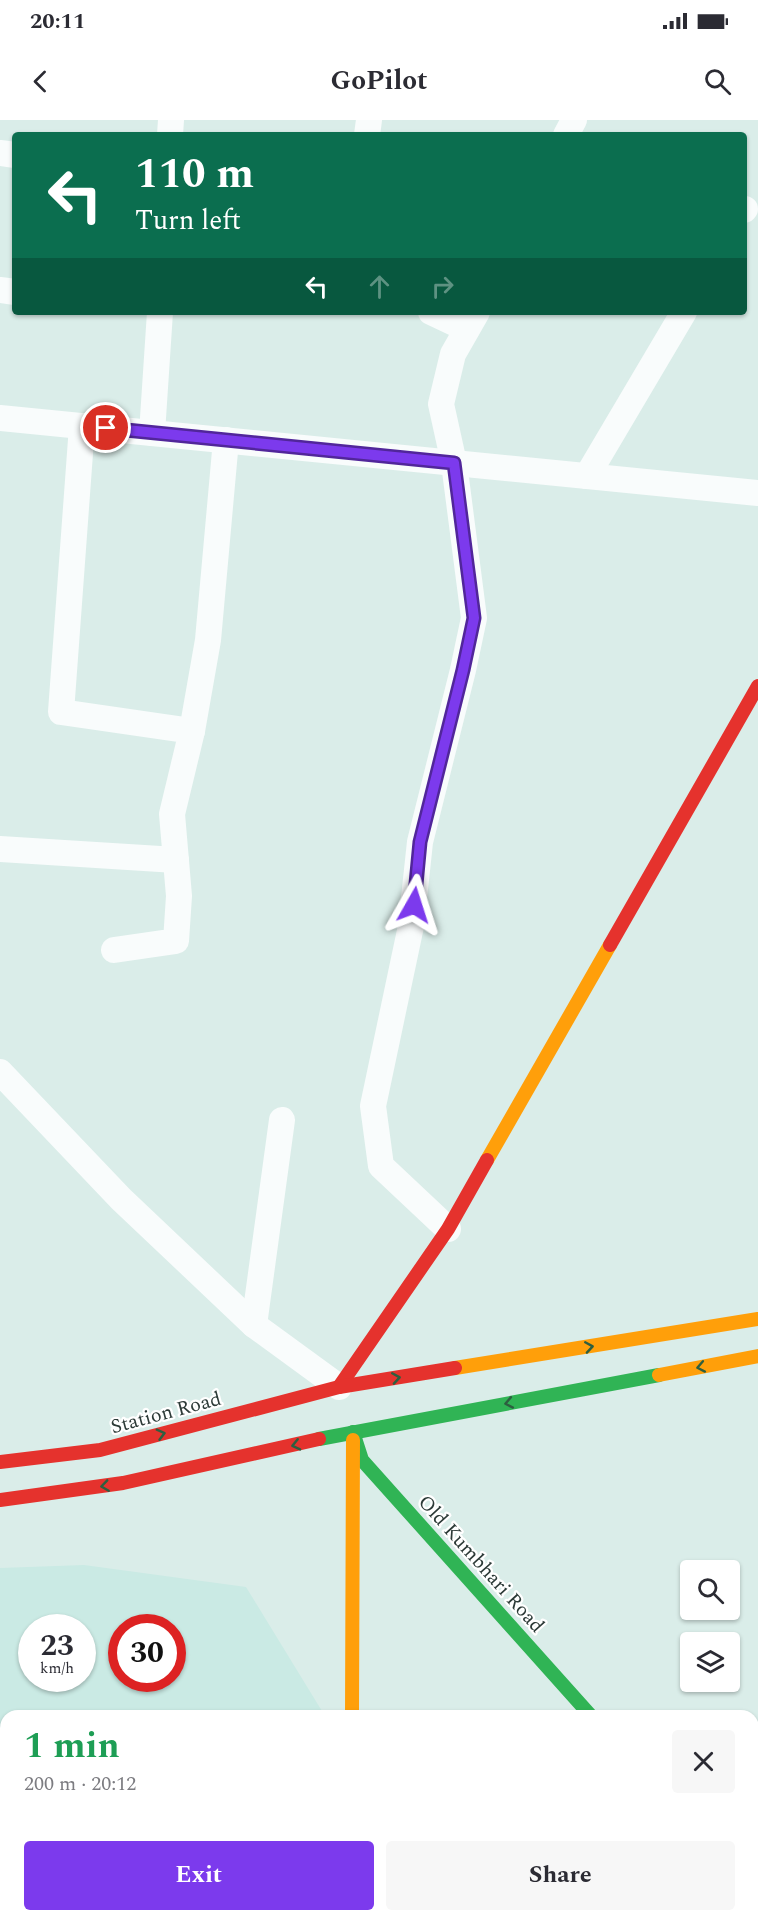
<!DOCTYPE html>
<meta charset="utf-8">
<style>
body{margin:0;font-family:Spectral,serif;background:#f7f7f7;color:#2b2b33;height:100vh;display:flex;flex-direction:column;font-size:22px;white-space:nowrap}
*{box-sizing:border-box;margin:0}
p{font-size:20px;color:#7c7c81}
.icon{flex:none;width:33px;height:33px;fill:none;stroke:currentColor;stroke-width:2;stroke-linecap:round;stroke-linejoin:round}
.map{position:relative;flex:1;overflow:hidden}
.sheet{position:absolute;left:0px;top:1590px;width:759px;height:212px;display:flex;flex-direction:column;background:#fff;border-radius:18px 18px 0 0;box-shadow:0 2px 4px #0004}
.sheet>*{flex:none}
.hud{position:absolute;left:12px;top:12px;width:735px;height:183px;border-radius:6px;box-shadow:0 2px 4px #0004;background:#0b6e4f;color:#fff;overflow:hidden}
.buttons{position:absolute;left:680px;top:1440px;display:grid;gap:12px}
.buttons a{display:grid;place-items:center;width:60px;height:60px;border-radius:6px;background:#fff;box-shadow:0 2px 4px #0004;font-size:30px}
.speed{position:absolute;left:18px;top:1494px;display:flex;gap:12px;font-size:30px;font-weight:700;text-align:center}
.speed>*{display:grid;place-content:center;width:78px;height:78px;border-radius:50%;background:#fff;box-shadow:0 2px 4px #0004;line-height:1}
.speed small{font-size:15px;font-weight:400}
.speed .limit{border:9px solid #d22;background:#fff;color:#111}
.pin{position:absolute;display:grid;place-items:center;width:51px;height:51px;color:#fff;margin:-26px;border:3px solid #fff;border-radius:50%;box-shadow:0 2px 6px #0007}
.me{position:absolute;width:66px;margin:-33px;rotate:6deg;stroke-linejoin:round;filter:drop-shadow(0 0 4px #0008)}
.turn{display:flex;align-items:center;gap:21px;height:126px;padding:0 24px;font-size:27px}
.turn .icon{width:78px;height:78px;stroke-width:2.5}
.turn b{display:block;font-size:42px;line-height:51px}
.lanes{display:flex;align-items:center;height:57px;padding:0 24px;background:#0003;justify-content:center;gap:30px;direction:ltr}
.lanes .off{opacity:.35}
.round{display:grid;place-items:center;flex:none;width:63px;height:63px;border-radius:6px;background:#f7f7f7}
.headline{display:flex;align-items:center;justify-content:space-between;height:102px;padding:0 24px}
h1{font-size:36px;font-weight:700;line-height:45px;color:#1e9e55}
.button{display:flex;gap:12px;margin-top:auto;padding:12px 24px}
.button a{flex:1;height:69px;border-radius:6px;background:#7c3aed;color:#fff;font-size:24px;font-weight:700;line-height:69px;text-align:center}
.button a+a{background:#f7f7f7;color:#2b2b33}
.status{display:flex;justify-content:space-between;align-items:center;height:42px;padding:0 30px;background:#fff;direction:ltr}
.status svg{height:16px;fill:currentColor}
header{display:flex;justify-content:space-between;align-items:center;height:78px;padding:0 24px;background:#fff;font-size:27px;font-weight:700}
.map>svg:first-child{display:block}
.built{fill:#caeae4;fill-rule:evenodd}
.lines{fill:none;stroke-linecap:round;stroke-linejoin:round}
.street{stroke:#f9fcfc;stroke-width:26}
.fast{stroke:#30b455;stroke-width:14}
.slow{stroke:#ff9f0a;stroke-width:14}
.jam{stroke:#e5322d;stroke-width:14}
.oneway{stroke:#2d5f40}
.route-casing{stroke:#51269a;stroke-width:15}
.route{stroke:#7c3aed;stroke-width:10}
.labels{text-anchor:middle;dominant-baseline:central;stroke-width:4.5;stroke-linejoin:round;paint-order:stroke}
.street-label{font-size:20px;fill:#2c3a37;stroke:#fff}
</style>
<div class="status"><b>20:11</b><svg viewBox="0 0 49 12"><path d="M0 12V9h3v3zM5 12V6h3v6zM10 12V3h3v9zM15 12V0h3v12zM26 1h20v11H26zM47 4h2v5h-2z"/></svg></div>
<header><svg class="icon" aria-label="back" viewBox="0 0 24 24"><path d="M15 5l-7 7 7 7"/></svg>GoPilot<svg class="icon" aria-label="search" viewBox="0 0 24 24"><circle cx="10" cy="10" r="6"/><path d="M15 15l6 6"/></svg></header>
<div class="map">
<svg width="758" height="1801" viewBox="0 0 758 1801">
<rect width="100%" height="100%" fill="#daede9"/>
<path class="built" d="M 84,1445 L 246,1467 L 325,1596 L 6,1596 L 6,1796 L 352,1796 L 352,1801 L 0,1801 L 0,1448 ZM 32,1508 L 82,1508 L 82,1558 L 32,1558 ZM 122,1508 L 172,1508 L 172,1558 L 122,1558 Z"/>
<g class="lines">
<g class="street">
<polyline points="170,15 171,0"/>
<polyline points="367,15 369,0"/>
<polyline points="566,15 574,0"/>
<polyline points="0,33 15,35"/>
<polyline points="744,90 745,89"/>
<polyline points="0,170 15,172"/>
<polyline points="431,192 467,209"/>
<polyline points="0,298 758,373"/>
<polyline points="82,306 61,592 192,611 208,520 226,320"/>
<polyline points="152,313 160,192"/>
<polyline points="587,356 684,192"/>
<polyline points="0,729 176,740"/>
<polyline points="114,830 176,821 179,776 172,694 192,611"/>
<polyline points="0,952 121,1079 254,1205 339,1267"/>
<polyline points="448,1109 381,1046 373,986 411,806 420,722 463,550 474,498 454,343 441,284 453,234 477,192"/>
<polyline points="254,1205 282,1000"/>
<polyline points="753,1728 758,1727"/>
<polyline points="530,1796 531,1801"/>
</g>
<g class="fast">
<polyline points="353,1312 362,1340 591,1596"/>
<polyline points="319,1319 659,1255"/>
</g>
<g class="slow">
<polyline points="487,1040 610,825"/>
<polyline points="455,1248 758,1199"/>
<polyline points="659,1255 758,1236"/>
<polyline points="352,1596 353,1320"/>
</g>
<g class="jam">
<polyline points="610,825 758,566"/>
<polyline points="339,1267 448,1109 487,1040"/>
<polyline points="0,1342 100,1330 339,1267 455,1248"/>
<polyline points="0,1380 123,1363 319,1319"/>
<polyline points="753,1777 758,1783"/>
<polyline points="352,1796 352,1801"/>
</g>
</g>
<defs><path id="oneway-chevron" d="M-2-3.5L2.5 0L-2 3.5" fill="none" stroke-width="1.6" stroke-linecap="round" stroke-linejoin="round" transform="scale(1.5)"/></defs>
<g class="oneway">
<use href="#oneway-chevron" transform="translate(589 1227) rotate(-9)"/>
<use href="#oneway-chevron" transform="translate(701 1247) rotate(169)"/>
<use href="#oneway-chevron" transform="translate(396 1258) rotate(-9)"/>
<use href="#oneway-chevron" transform="translate(509 1283) rotate(169)"/>
<use href="#oneway-chevron" transform="translate(161 1314) rotate(-15)"/>
<use href="#oneway-chevron" transform="translate(296 1325) rotate(167)"/>
<use href="#oneway-chevron" transform="translate(105 1366) rotate(172)"/>
</g>
<g class="lines">
<defs>
<polyline id="route" points="106,308 454,343 474,498 463,550 420,722 414,785"/>
</defs>
<use href="#route" class="route-casing"/>
<use href="#route" class="route"/>
</g>
<g class="labels">
<g class="street-label">
<text transform="translate(166 1293) rotate(-15)">Station Road</text>
<text transform="translate(481 1444) rotate(48)">Old Kumbhari Road</text>
</g>
</g>
</svg>
<div class="buttons">
<a><svg class="icon" aria-label="search" viewBox="0 0 24 24"><circle cx="10" cy="10" r="6"/><path d="M15 15l6 6"/></svg></a>
<a><svg class="icon" aria-label="layers" viewBox="0 0 24 24"><path d="M12 4l9 5-9 5-9-5zM3 14l9 5 9-5"/></svg></a>
</div>
<div class="speed"><div>23<small>km/h</small></div><div class="limit">30</div></div>
<div class="pin" style="left:106px;top:308px;background:#d93025"><svg class="icon" aria-label="arrive" viewBox="0 0 24 24"><path d="M6 21V4h12l-3 4 3 4H6"/></svg></div>
<svg class="me" style="left:414px;top:785px" viewBox="-20 -20 40 40"><path d="M0-17L14 15 0 8-14 15z" fill="#7c3aed" stroke="#fff" stroke-width="4"/></svg>
<div class="hud">
<div class="turn"><svg class="icon" aria-label="left" viewBox="0 0 24 24"><path d="M17 20v-9H6M10 6l-5 5 5 5"/></svg><div><b>110 m</b>Turn left</div></div>
<div class="lanes"><svg class="icon" aria-label="left" viewBox="0 0 24 24"><path d="M17 20v-9H6M10 6l-5 5 5 5"/></svg><svg class="icon off" aria-label="ahead" viewBox="0 0 24 24"><path d="M12 20V5M6 11l6-6 6 6"/></svg><svg class="icon off" aria-label="right" viewBox="0 0 24 24"><path d="M7 20v-9h11M14 6l5 5-5 5"/></svg></div>
</div>
<section class="sheet">
<div class="headline"><div><h1>1 min</h1><p>200 m · 20:12</p></div><a class="round"><svg class="icon" aria-label="close" viewBox="0 0 24 24"><path d="M6 6l12 12M18 6L6 18"/></svg></a></div>
<div class="button"><a>Exit</a><a>Share</a></div>
</section>
</div>
